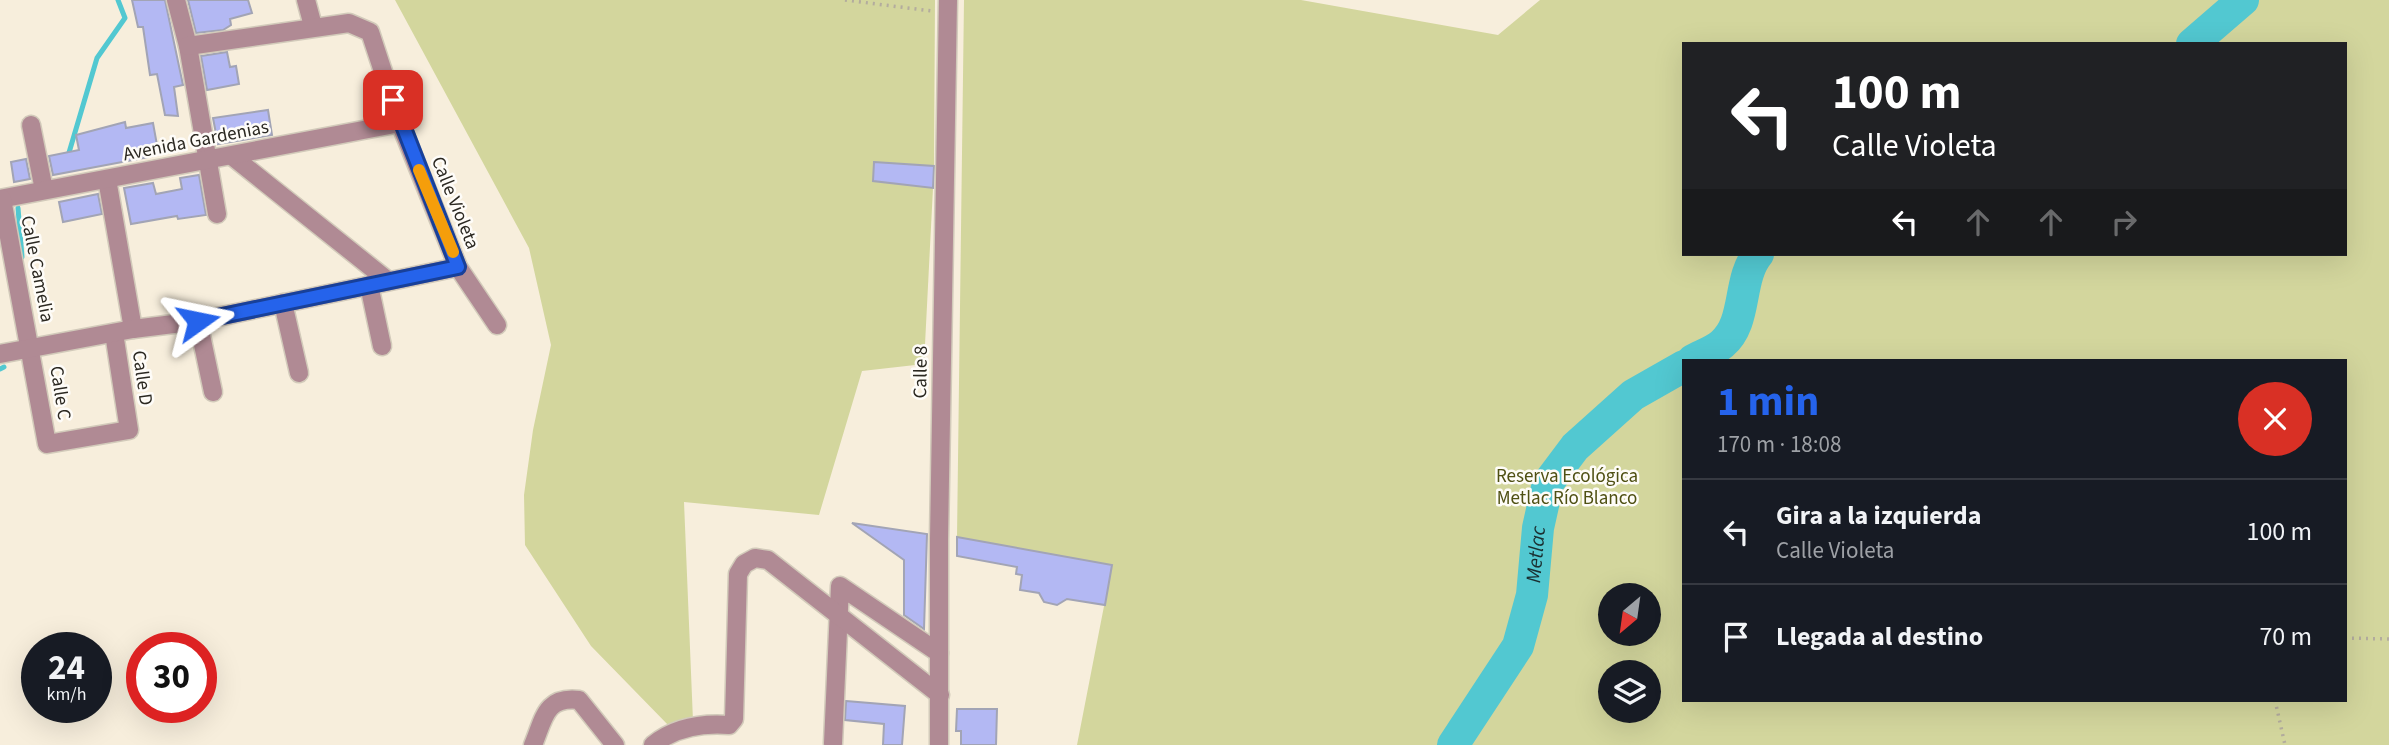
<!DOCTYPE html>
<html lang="es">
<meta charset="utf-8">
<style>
body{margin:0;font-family:"Source Sans 3",sans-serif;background:#242831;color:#f1f3f6;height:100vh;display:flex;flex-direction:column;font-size:26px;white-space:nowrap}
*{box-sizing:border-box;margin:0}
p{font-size:23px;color:#9ea1a6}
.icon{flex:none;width:38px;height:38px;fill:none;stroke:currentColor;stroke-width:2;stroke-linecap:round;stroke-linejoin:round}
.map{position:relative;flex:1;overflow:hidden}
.panel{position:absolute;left:1682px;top:359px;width:665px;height:343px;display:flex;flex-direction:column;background:#171b24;border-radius:0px;box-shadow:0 7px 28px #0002}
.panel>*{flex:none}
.top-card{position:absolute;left:1682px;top:42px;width:665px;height:214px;border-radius:0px;box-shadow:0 7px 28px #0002;background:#202124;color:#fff;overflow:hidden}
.needle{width:46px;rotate:209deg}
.controls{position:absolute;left:1598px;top:583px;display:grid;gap:14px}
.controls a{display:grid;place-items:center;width:63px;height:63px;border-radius:50%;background:#171b24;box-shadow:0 7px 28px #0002;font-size:35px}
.speed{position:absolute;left:21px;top:632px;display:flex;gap:14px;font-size:35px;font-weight:700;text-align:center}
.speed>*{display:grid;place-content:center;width:91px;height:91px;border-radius:50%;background:#171b24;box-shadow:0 7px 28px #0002;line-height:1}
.speed small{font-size:18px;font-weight:400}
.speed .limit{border:10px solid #d22;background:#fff;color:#111}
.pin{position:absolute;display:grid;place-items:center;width:60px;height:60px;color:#fff;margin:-30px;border-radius:14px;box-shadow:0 4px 10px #0006}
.me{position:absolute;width:77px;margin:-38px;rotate:78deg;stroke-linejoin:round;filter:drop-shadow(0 0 5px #0008)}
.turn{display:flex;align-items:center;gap:24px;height:147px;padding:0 35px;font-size:32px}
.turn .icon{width:91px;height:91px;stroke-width:2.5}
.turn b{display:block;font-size:49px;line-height:60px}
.lanes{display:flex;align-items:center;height:66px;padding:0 35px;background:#0003;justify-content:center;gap:35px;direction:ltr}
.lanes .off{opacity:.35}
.round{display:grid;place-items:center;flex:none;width:74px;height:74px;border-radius:37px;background:#242831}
.summary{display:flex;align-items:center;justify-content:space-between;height:119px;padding:0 35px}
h1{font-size:42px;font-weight:700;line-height:52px;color:#2563eb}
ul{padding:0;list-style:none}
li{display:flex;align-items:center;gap:21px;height:105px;padding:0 35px;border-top:2px solid #363941}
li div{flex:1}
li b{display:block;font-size:26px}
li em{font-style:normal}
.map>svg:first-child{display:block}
.green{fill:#d3d69d;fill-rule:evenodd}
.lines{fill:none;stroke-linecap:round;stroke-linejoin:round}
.stream{stroke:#52c8d1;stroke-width:5}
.river{stroke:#52c8d1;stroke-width:32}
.building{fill:#b3b8f3;stroke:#a2a4b5;stroke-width:2}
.minor-casing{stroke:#d2caba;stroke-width:21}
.path{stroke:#b3ac9e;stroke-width:3.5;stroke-dasharray:2 5;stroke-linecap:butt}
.minor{stroke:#b08a94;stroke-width:18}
.route-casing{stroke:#184099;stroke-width:18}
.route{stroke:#2563eb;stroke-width:12}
.slow{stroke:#f59e0b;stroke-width:12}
.labels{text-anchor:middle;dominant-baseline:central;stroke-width:5;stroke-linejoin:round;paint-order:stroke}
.street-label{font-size:19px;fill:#2b2821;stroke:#fefcf8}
.park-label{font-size:19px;fill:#4f5013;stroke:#fefcf8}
.water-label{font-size:21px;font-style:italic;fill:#1a2f31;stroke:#fefcf8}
</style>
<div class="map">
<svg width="2389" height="745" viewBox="0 0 2389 745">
<rect width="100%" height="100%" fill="#f7eedc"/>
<g class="green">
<polygon points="395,0 935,0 934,166 874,162 873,180 933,188 924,364 862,371 819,515 684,502 693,721 670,727 591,646 525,545 524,495 533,430 551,345 529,248"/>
<path d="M 964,0 L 1301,0 L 1498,35 L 1540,0 L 2389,0 L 2389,745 L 1077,745 L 1112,565 L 957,537 ZM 1684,44 L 2345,44 L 2345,254 L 1684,254 ZM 1684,360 L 2345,360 L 2345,700 L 1684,700 ZM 1610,595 L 1648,595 L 1648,634 L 1610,634 ZM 1610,672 L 1648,672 L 1648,710 L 1610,710 Z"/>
</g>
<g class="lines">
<g class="stream">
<polyline points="68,156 97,58 125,18 118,0"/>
<polyline points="18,208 22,257"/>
<polyline points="0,369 4,367"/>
</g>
<g class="river">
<polyline points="2192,44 2243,0"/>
<path d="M 1693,360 C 1702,355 1714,351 1722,344 C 1748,322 1737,280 1758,254"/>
<path id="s1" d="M 1453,745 L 1518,646 L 1532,595 L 1538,528 L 1548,483 L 1575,447 L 1633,395 L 1684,366"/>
</g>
</g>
<g class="building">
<polygon points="132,0 165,0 183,85 174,87 178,116 165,115 157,74 150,75 143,27 138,27"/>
<polygon points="188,0 248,0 252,13 230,19 231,25 223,30 196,33"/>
<polygon points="227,52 230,67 236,66 239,84 207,90 201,56"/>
<polygon points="268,110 272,135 218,144 213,118"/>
<polygon points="125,122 126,128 153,123 157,145 148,147 149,157 53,175 49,156 79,150 76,135"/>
<polygon points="26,159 30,179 14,182 11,162"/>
<polygon points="874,162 934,166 933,188 873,181"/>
<polygon points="199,175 206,215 178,219 177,216 131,224 124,188 153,183 156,194 182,189 180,178"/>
<polygon points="98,194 102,214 63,222 59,202"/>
<polygon points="852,523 927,534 924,629 904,615 904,560"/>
<polygon points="957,537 1112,565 1105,605 1067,599 1057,605 1044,602 1039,593 1020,590 1022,575 1016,574 1017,567 957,556"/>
<polygon points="846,701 905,706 902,745 883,745 884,724 845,720"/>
<polygon points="957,709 997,709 996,745 961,745 961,731 956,731"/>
</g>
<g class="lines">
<defs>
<g id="minor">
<polyline points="176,0 188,46 217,214"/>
<polyline points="306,0 313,26"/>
<polyline points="188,46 349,23 370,32 400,123 458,267 497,325"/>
<polyline points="31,125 44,190"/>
<polyline points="232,156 387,280"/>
<polyline points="107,179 133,329"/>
<polyline points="0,199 400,123"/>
<polyline points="2,199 47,444 129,430 114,333"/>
<polyline points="369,285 382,346"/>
<polyline points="283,303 299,373"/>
<polyline points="198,321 213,392"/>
<polyline points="0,354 133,329 198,321 458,267"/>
<polyline points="833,743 840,586 939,653"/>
<path d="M 533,745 C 544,719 545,696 579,700 L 615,745"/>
<path d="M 653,745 C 675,727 702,723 729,725 L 734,719 L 738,574 L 744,564 L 755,558 L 768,560 L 940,695"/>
<polyline points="939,745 939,539 948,0"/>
</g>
</defs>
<use href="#minor" class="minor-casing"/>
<g class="path">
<polyline points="845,0 932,11"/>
<polyline points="2345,638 2389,639"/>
<polyline points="2275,700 2285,745"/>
</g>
<use href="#minor" class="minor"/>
</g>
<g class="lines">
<defs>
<polyline id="route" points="198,321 458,267 393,100"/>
</defs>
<use href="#route" class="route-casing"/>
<use href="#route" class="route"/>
<polyline class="slow" points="419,170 453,252"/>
</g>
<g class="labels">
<g class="street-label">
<text transform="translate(196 141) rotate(-11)">Avenida Gardenias</text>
<text transform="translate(455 203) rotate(68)">Calle Violeta</text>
<text transform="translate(37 269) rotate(79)">Calle Camelia</text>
<text transform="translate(921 372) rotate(-89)">Calle 8</text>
<text transform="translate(142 378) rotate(82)">Calle D</text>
<text transform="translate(60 393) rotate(81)">Calle C</text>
</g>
<g class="park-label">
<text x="1567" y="476">Reserva Ecológica<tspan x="1567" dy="22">Metlac Río Blanco</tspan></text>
</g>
<g class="water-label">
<text stroke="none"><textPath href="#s1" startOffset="212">Metlac</textPath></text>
</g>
</g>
</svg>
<div class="controls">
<a><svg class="needle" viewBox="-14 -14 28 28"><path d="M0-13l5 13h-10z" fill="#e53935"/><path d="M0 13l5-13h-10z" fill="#9ea1a6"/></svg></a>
<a><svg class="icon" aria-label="layers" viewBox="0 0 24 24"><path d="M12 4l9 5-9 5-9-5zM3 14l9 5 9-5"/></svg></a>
</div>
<div class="speed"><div>24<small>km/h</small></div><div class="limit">30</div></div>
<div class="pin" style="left:393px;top:100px;background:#d93025"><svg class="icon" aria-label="arrive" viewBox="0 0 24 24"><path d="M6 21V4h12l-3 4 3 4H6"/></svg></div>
<svg class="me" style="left:198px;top:321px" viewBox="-20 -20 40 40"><path d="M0-17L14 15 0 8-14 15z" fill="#2563eb" stroke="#fff" stroke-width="4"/></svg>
<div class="top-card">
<div class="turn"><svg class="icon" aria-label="left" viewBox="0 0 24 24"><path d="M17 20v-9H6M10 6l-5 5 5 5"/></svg><div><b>100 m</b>Calle Violeta</div></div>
<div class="lanes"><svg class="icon" aria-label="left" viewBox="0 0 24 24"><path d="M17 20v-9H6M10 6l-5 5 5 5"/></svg><svg class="icon off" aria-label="ahead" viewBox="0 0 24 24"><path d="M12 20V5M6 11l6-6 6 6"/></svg><svg class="icon off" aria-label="ahead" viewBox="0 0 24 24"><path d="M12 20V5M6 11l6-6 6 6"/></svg><svg class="icon off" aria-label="right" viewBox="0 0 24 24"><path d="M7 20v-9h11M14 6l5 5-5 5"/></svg></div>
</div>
<section class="panel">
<div class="summary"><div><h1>1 min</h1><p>170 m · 18:08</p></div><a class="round" style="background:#d93025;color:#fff"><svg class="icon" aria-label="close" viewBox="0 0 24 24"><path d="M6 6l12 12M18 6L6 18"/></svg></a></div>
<ul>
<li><svg class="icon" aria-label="left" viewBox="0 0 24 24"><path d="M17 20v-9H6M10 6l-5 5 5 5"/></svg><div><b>Gira a la izquierda</b><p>Calle Violeta</p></div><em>100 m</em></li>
<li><svg class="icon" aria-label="arrive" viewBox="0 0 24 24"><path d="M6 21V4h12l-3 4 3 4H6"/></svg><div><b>Llegada al destino</b></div><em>70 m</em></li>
</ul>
</section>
</div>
